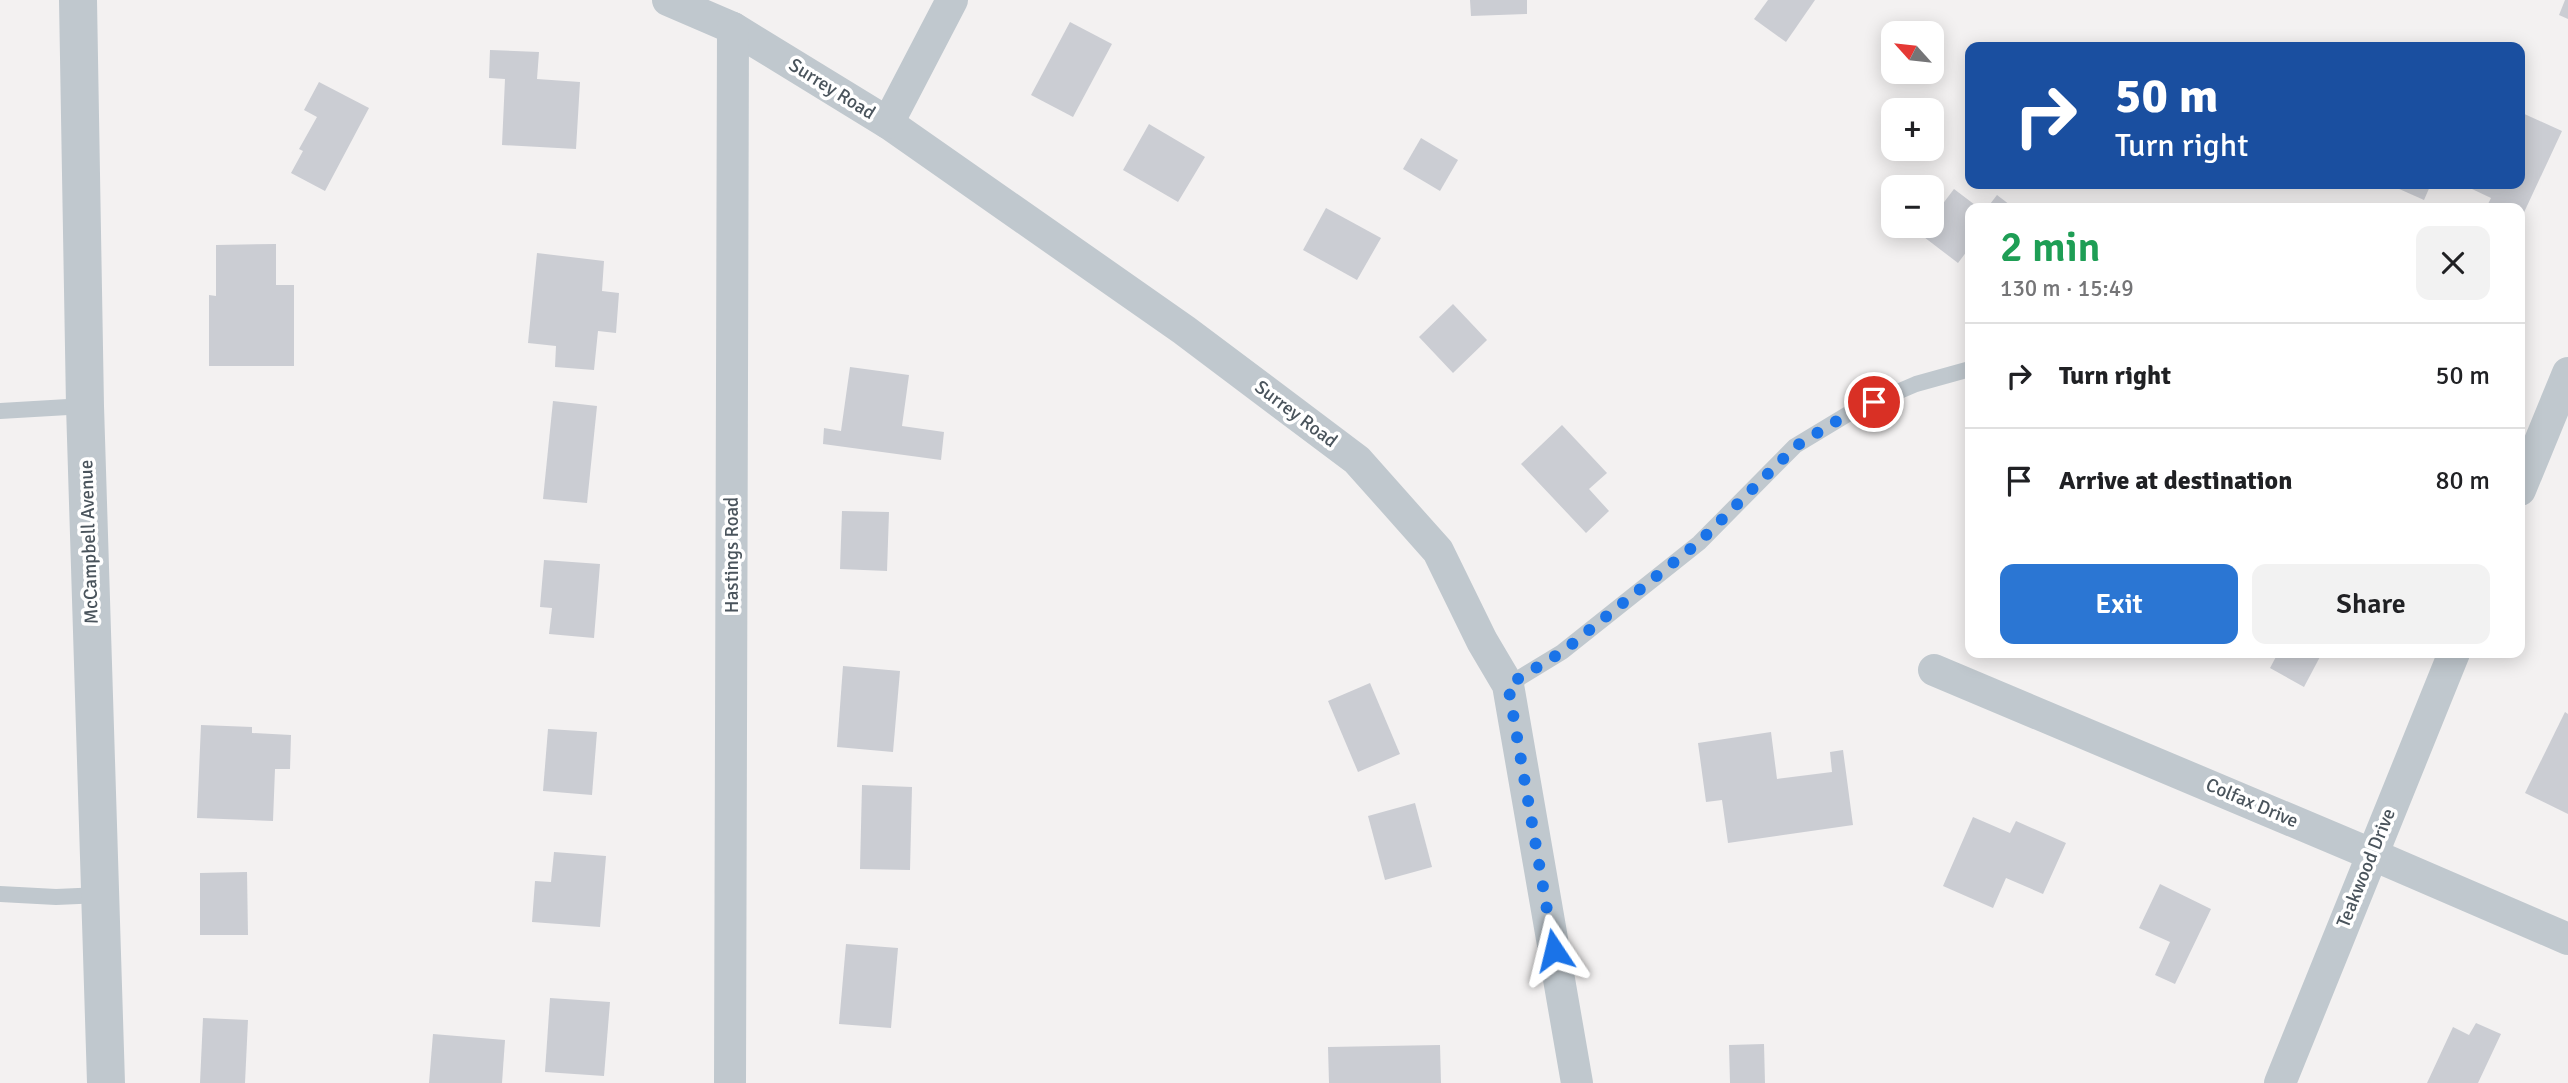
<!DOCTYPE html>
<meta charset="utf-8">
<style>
body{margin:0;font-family:Signika,sans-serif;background:#f2f2f2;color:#202124;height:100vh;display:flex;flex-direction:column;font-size:26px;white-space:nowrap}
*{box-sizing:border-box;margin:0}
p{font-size:23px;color:#757577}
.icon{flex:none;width:38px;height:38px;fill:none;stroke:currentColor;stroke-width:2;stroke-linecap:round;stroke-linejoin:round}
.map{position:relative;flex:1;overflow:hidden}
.drawer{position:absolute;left:1965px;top:203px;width:560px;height:455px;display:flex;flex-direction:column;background:#fff;border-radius:14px;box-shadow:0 4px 18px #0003}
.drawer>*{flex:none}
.hud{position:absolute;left:1965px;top:42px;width:560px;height:147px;border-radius:14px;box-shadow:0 4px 18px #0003;background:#1a4fa0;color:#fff;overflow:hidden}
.needle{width:46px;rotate:297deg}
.fabs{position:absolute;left:1881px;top:21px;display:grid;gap:14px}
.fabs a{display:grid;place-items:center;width:63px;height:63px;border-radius:14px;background:#fff;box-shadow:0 4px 18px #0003;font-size:35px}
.pin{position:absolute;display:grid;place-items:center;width:60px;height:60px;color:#fff;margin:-30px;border:4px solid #fff;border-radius:50%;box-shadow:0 2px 7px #0007}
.me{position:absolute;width:77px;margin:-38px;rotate:350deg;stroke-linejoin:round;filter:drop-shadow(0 0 5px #0008)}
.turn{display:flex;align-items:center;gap:24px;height:147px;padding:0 35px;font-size:32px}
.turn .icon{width:91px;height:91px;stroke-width:2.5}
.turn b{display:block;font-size:49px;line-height:60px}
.round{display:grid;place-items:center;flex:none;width:74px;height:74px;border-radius:14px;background:#f2f2f2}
.headline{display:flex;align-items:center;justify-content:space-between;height:119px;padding:0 35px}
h1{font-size:42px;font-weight:600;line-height:52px;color:#1e9e55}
.action{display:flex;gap:14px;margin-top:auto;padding:14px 35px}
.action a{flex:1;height:80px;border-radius:14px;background:#2b76d3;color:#fff;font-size:28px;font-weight:600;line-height:80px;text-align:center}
.action a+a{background:#f2f2f2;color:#202124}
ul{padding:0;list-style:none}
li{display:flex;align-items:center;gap:21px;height:105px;padding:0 35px;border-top:2px solid #e0e0e0}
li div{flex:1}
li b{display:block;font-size:26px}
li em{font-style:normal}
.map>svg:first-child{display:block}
.building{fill:#cbcdd3}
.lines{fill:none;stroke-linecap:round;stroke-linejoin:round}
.service{stroke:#c0c8ce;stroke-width:16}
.minor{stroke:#c0c8ce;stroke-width:32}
.tertiary{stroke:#c0c8ce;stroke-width:38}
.route{stroke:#1a73e8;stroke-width:12;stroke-dasharray:0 21.6}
.labels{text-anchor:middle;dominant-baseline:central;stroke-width:7;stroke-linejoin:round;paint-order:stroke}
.street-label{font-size:19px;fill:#4a545c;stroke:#fff}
</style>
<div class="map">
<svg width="2568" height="1083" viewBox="0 0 2568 1083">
<rect width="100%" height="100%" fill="#f3f1f1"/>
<g class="building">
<polygon points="1470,0 1527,0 1527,14 1471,16"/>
<polygon points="1768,0 1815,0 1786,42 1754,19"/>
<polygon points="2565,0 2568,0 2568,19 2559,15"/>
<polygon points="1070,22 1112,44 1073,117 1031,95"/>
<polygon points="490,50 539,52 537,79 580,82 576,149 502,145 505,79 489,78"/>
<polygon points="319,82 369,108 325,191 291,173 303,151 299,149 317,117 304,110"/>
<polygon points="2520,112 2562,131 2520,221 2520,208 2486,208 2491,198 2472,189 2474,184 2520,184"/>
<polygon points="1149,124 1205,157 1178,202 1123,170"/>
<polygon points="1421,138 1458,160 1440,191 1403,169"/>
<polygon points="2388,184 2431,184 2424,200"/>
<polygon points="1954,189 1979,208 1970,208 1970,254 1967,251 1958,263 1920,234 1926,226 1932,226 1932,218"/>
<polygon points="1997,195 2014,208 1987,208"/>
<polygon points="1326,208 1381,238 1357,280 1303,250"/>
<polygon points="276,244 276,285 294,285 294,366 209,366 209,295 216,296 216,245"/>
<polygon points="537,253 604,261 602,291 619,293 616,333 598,331 594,370 555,367 556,346 528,343"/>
<polygon points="1453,304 1487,340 1453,373 1419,337"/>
<polygon points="850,367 909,375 902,426 944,432 941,460 823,444 824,428 841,431"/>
<polygon points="553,401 597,406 587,503 543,499"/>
<polygon points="1562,425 1607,473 1589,489 1609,511 1586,533 1521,464"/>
<polygon points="842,511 889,512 887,571 840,569"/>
<polygon points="544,560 600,564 594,638 549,634 552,608 540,607"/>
<polygon points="2278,653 2322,653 2304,687 2270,668"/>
<polygon points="843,666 900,671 893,752 837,747"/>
<polygon points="1370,683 1400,754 1358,772 1328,701"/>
<polygon points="2565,712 2568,714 2568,814 2525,793"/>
<polygon points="201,725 252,727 252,733 291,735 290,769 275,769 273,821 197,818"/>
<polygon points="548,729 597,732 592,795 543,791"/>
<polygon points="1771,732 1777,779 1832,772 1830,752 1843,750 1853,825 1728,843 1722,800 1706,802 1698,743"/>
<polygon points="862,785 912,787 910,870 860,869"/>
<polygon points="1415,803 1432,867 1385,880 1368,816"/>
<polygon points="1973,817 2010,833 2016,821 2066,843 2043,894 2006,878 1993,908 1943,886"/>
<polygon points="554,852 606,856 600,927 532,922 535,881 551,882"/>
<polygon points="247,872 248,935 200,935 200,873"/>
<polygon points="2160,884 2211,909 2175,984 2155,975 2170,942 2139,928"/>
<polygon points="846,944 898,948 891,1028 839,1024"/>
<polygon points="550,998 610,1002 604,1076 545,1072"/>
<polygon points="203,1018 248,1020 245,1083 200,1083"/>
<polygon points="2476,1023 2501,1034 2478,1083 2427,1083 2453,1027 2469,1035"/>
<polygon points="433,1034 505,1040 502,1083 429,1083"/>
<polygon points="1764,1044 1765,1083 1730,1083 1729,1045"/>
<polygon points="1440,1045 1441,1083 1329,1083 1328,1047"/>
</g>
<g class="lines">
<g class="service">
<polyline points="0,411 85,406"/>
<polyline points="1508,685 1562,652 1699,543 1795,446 1853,411 1916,384 1970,369"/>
<polyline points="0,894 56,897 101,895"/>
</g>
<g class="minor">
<polyline points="668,0 733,28 888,123 1184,330 1357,460 1438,551 1482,641 1508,685 1577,1083"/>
<polyline points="888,123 952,0"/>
<polyline points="2520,490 2568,373"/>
<polyline points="1934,670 2371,854 2568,939"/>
<polyline points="730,1083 733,28"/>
<polyline points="2280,1083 2454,653"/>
</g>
<polyline class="tertiary" points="78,0 85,406 106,1083"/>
</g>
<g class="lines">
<polyline class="route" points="1554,950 1508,685 1562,652 1699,542 1796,446 1853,411 1874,402"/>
</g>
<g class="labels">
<g class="street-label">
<text transform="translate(832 89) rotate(32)">Surrey Road</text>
<text transform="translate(1296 414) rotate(37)">Surrey Road</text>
<text transform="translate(89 542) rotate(-92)">McCampbell Avenue</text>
<text transform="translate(732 555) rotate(-90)">Hastings Road</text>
<text transform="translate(2252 803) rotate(23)">Colfax Drive</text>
<text transform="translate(2366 868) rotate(-68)">Teakwood Drive</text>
</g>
</g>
</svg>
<div class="fabs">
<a><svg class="needle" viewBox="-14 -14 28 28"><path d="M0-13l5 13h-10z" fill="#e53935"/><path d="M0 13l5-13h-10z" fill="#757577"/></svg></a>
<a>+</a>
<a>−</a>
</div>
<div class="pin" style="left:1874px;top:402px;background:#d93025"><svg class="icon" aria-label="arrive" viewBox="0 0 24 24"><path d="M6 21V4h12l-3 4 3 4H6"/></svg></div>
<svg class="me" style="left:1554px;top:950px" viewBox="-20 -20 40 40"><path d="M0-17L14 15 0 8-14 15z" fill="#1a73e8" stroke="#fff" stroke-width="4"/></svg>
<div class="hud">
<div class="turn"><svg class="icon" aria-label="right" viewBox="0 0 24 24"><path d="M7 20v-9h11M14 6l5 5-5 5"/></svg><div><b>50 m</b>Turn right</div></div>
</div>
<section class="drawer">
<div class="headline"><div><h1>2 min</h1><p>130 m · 15:49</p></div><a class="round"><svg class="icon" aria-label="close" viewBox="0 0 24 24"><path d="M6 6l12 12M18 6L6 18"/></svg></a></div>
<ul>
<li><svg class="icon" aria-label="right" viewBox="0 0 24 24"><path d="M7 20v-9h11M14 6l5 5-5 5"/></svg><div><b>Turn right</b></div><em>50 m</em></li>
<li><svg class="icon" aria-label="arrive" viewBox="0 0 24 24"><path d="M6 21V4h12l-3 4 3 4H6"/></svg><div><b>Arrive at destination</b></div><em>80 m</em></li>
</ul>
<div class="action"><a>Exit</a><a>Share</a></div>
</section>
</div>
